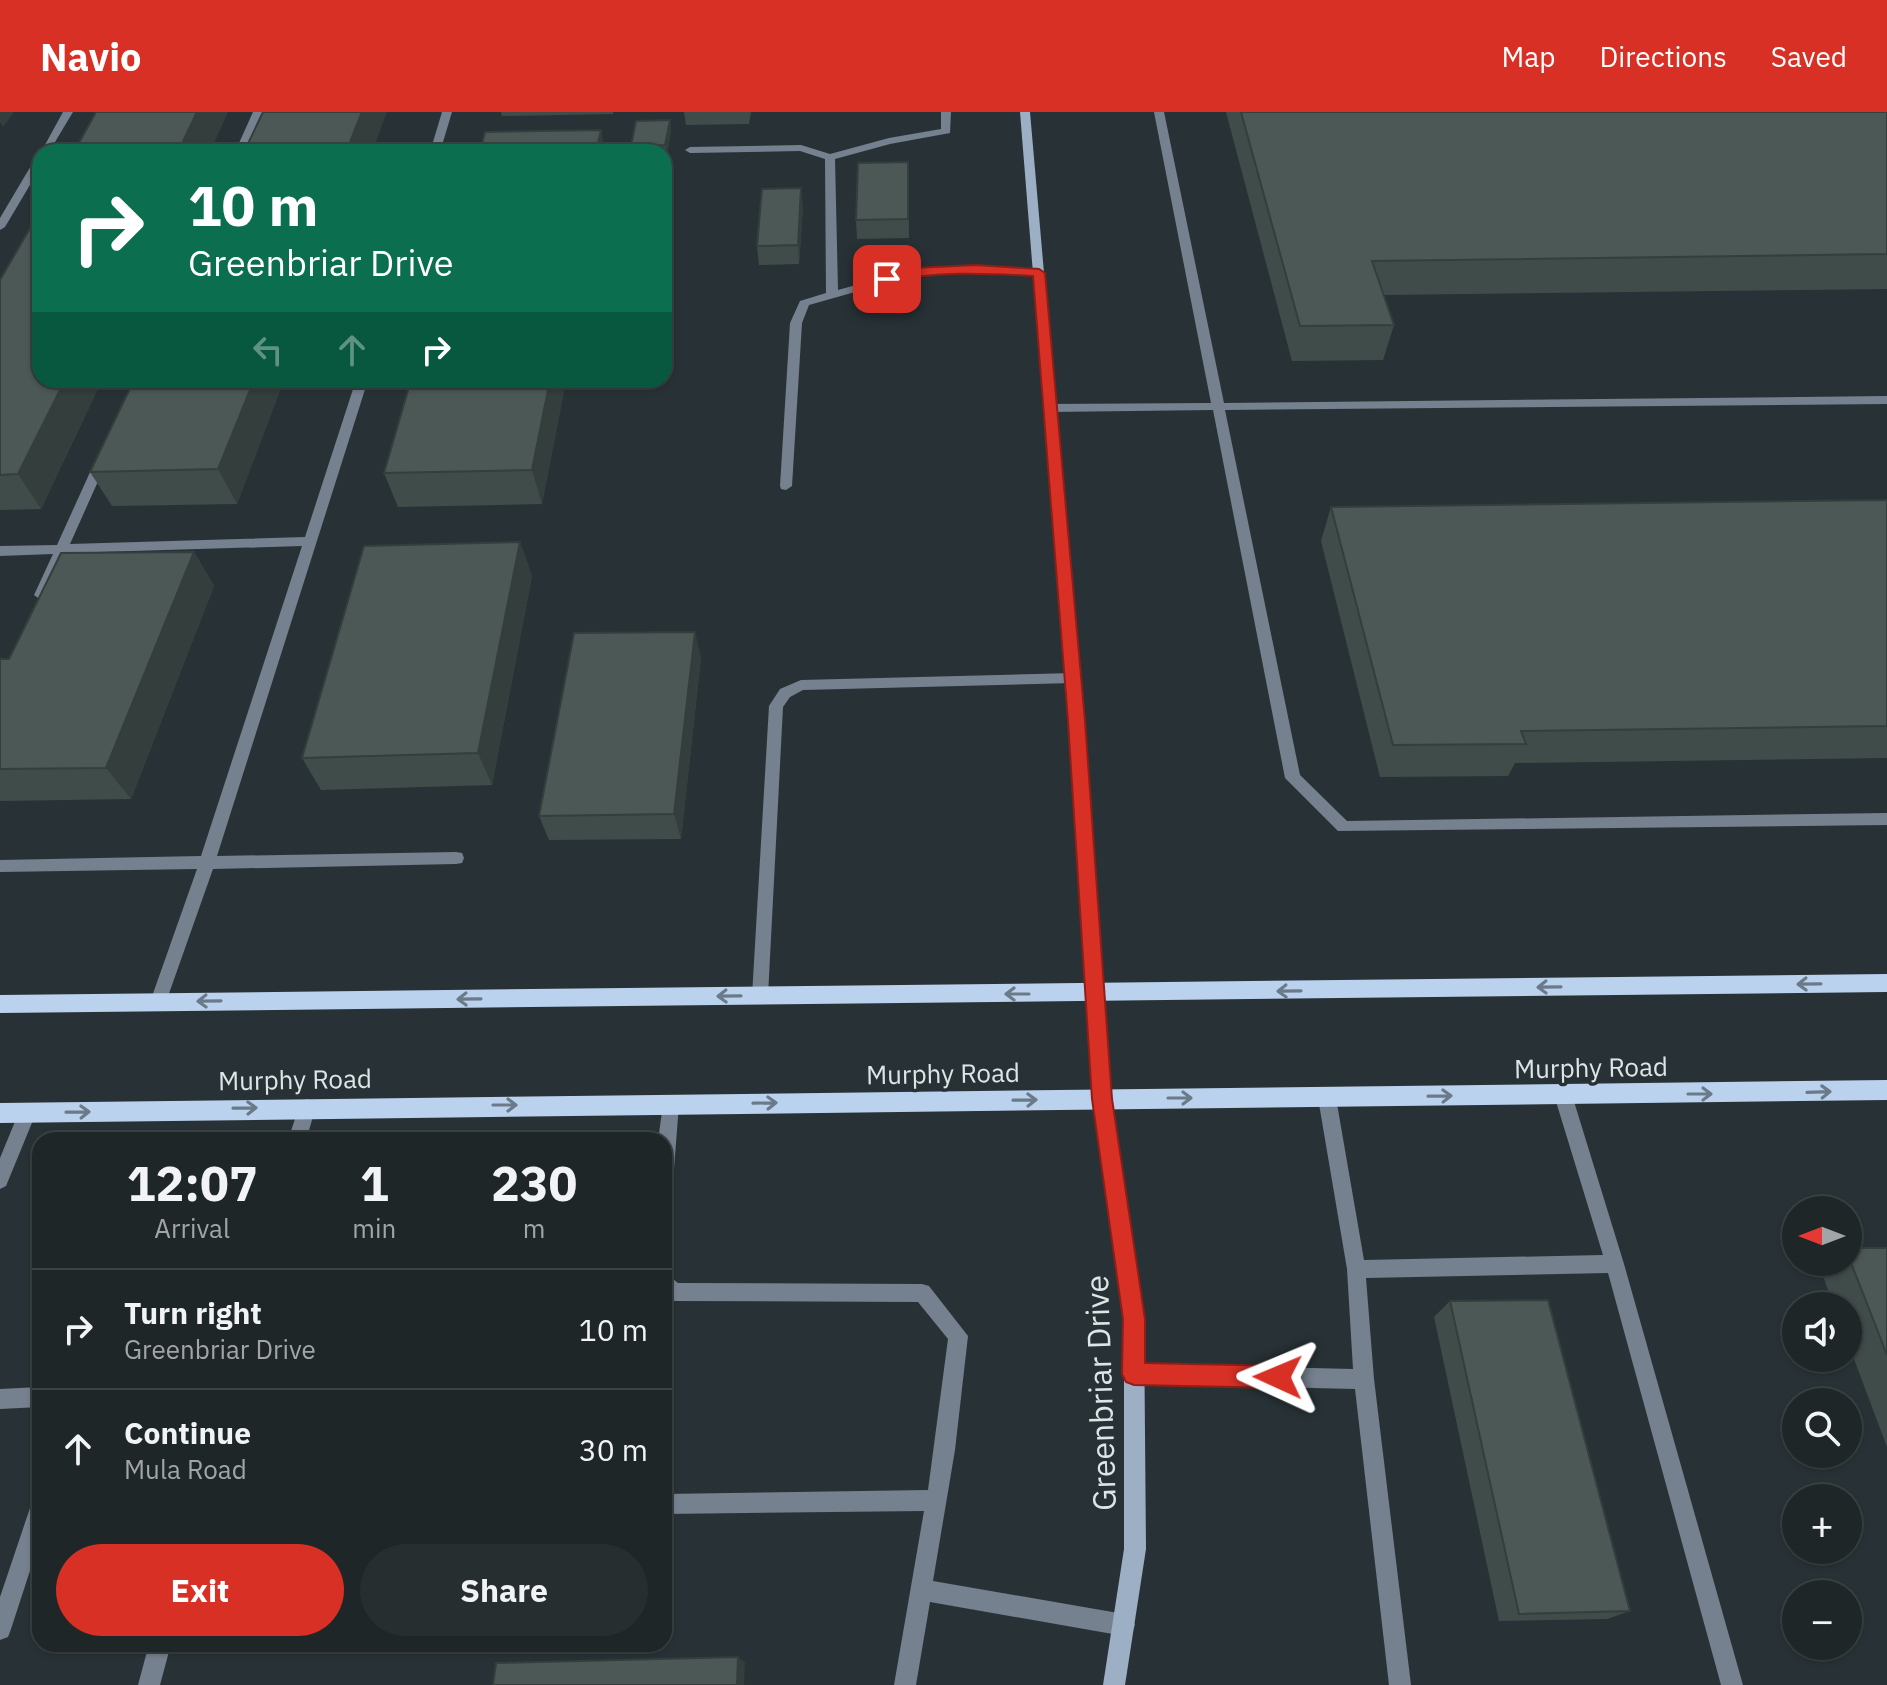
<!DOCTYPE html>
<meta charset="utf-8">
<style>
body{margin:0;font-family:"IBM Plex Sans",sans-serif;background:#262e30;color:#f1f3f6;height:100vh;display:flex;flex-direction:column;font-size:30px;white-space:nowrap}
*{box-sizing:border-box;margin:0}
p{font-size:26px;color:#a1a5a8}
.icon{flex:none;width:44px;height:44px;fill:none;stroke:currentColor;stroke-width:2;stroke-linecap:round;stroke-linejoin:round}
.map{position:relative;flex:1;overflow:hidden}
.side{position:absolute;left:32px;top:1020px;width:640px;height:520px;display:flex;flex-direction:column;background:#1e2628;border-radius:24px;box-shadow:0 2px 6px #0004,0 0 0 2px #3c4345}
.side>*{flex:none}
.banner{position:absolute;left:32px;top:32px;width:640px;height:244px;border-radius:24px;box-shadow:0 2px 6px #0004,0 0 0 2px #3c4345;background:#0b6e4f;color:#fff;overflow:hidden}
.needle{width:52px;rotate:270deg}
.fabs{position:absolute;left:1782px;top:1084px;display:grid;gap:16px}
.fabs a{display:grid;place-items:center;width:80px;height:80px;border-radius:50%;background:#1e2628;box-shadow:0 2px 6px #0004,0 0 0 2px #3c4345;font-size:40px}
.pin{position:absolute;display:grid;place-items:center;width:68px;height:68px;color:#fff;margin:-34px;border-radius:16px;box-shadow:0 4px 12px #0006}
.me{position:absolute;width:88px;margin:-44px;rotate:271deg;stroke-linejoin:round;filter:drop-shadow(0 0 6px #0008)}
.turn{display:flex;align-items:center;gap:28px;height:168px;padding:0 24px;font-size:36px}
.turn .icon{width:104px;height:104px;stroke-width:2.5}
.turn b{display:block;font-size:56px;line-height:68px}
.lanes{display:flex;align-items:center;height:76px;padding:0 24px;background:#0003;justify-content:center;gap:40px;direction:ltr}
.lanes .off{opacity:.35}
.eta{display:flex;justify-content:space-evenly;align-items:center;height:136px;text-align:center}
.eta b{font-size:48px;font-weight:700;line-height:56px}
.primary-button{display:flex;gap:16px;margin-top:auto;padding:16px 24px}
.primary-button a{flex:1;height:92px;border-radius:48px;background:#d93025;color:#fff;font-size:32px;font-weight:700;line-height:92px;text-align:center}
.primary-button a+a{background:#262e30;color:#f1f3f6}
ul{padding:0;list-style:none}
li{display:flex;align-items:center;gap:24px;height:120px;padding:0 24px;border-top:2px solid #3c4345}
li div{flex:1}
li b{display:block;font-size:30px}
li em{font-style:normal}
header{display:flex;align-items:center;gap:48px;box-sizing:border-box;height:112px;padding:0 40px;background:#d93025;color:#fff}
header strong{font-size:38px}
nav{display:flex;gap:44px;margin-inline-start:auto;font-size:28px}
.map>svg:first-child{display:block}
.lines{fill:none;stroke-linecap:round;stroke-linejoin:round}
.lane{fill:#76818f;fill-rule:evenodd}
.secondary{fill:#9dafc4;fill-rule:evenodd}
.primary{fill:#bbd2ee;fill-rule:evenodd}
.wall{fill:#404c4a}
.shaded-wall{fill:#343e3c}
.building{fill:#4b5856;stroke:#343e3c;stroke-width:2}
.oneway{stroke:#6a7a89}
.route{fill:#d93025;stroke:#8d1f18;stroke-width:2}
.labels{text-anchor:middle;dominant-baseline:central;stroke-width:7;stroke-linejoin:round;paint-order:stroke}
.street-label{font-size:26px;fill:#dee5e7;stroke:#283236}
.near-street-label{font-size:32px;fill:#dee5e7;stroke:#283236}
</style>
<header>
<strong>Navio</strong>
<nav><a>Map</a><a>Directions</a><a>Saved</a></nav>
</header>
<div class="map">
<svg width="1887" height="1573" viewBox="0 0 1887 1573">
<rect width="100%" height="100%" fill="#283236"/>
<g class="lines">
<g class="lane">
<polygon points="63,0 73,0 49,40 40,42"/>
<polygon points="253,0 263,0 245,40 235,40"/>
<polygon points="442,0 452,0 440,40 430,40"/>
<polygon points="941,0 951,0 950,21 890,32 835,47 838,178 914,157 976,154 1039,158 1045,161 1039,164 976,160 915,163 809,193 802,211 792,374 786,378 781,377 780,374 790,211 800,189 826,181 825,47 800,39 690,41 685,38 690,35 801,33 830,42 889,26 941,17"/>
<polygon points="1154,0 1164,0 1224,291 1887,284 1887,292 1225,298 1300,663 1347,709 1887,701 1887,713 1338,719 1285,666 1213,298 1050,300 1044,296 1050,292 1211,291"/>
<polygon points="40,44 40,56 5,115 0,118 0,106 35,47"/>
<polygon points="356,268 368,268 217,744 456,740 462,741 464,746 462,751 456,752 213,757 166,890 164,895 158,897 152,895 150,890 197,757 0,760 0,748 201,744 302,434 66,441 48,483 41,488 34,483 53,442 0,444 0,434 57,433 96,347 102,343 108,347 70,432 305,425"/>
<polygon points="1073,561 1080,566 1073,571 803,578 790,585 783,595 768,884 766,889 760,891 754,889 752,884 769,594 780,577 801,568"/>
<polygon points="1563,975 1569,977 1572,983 1624,1152 1743,1573 1721,1573 1608,1161 1366,1166 1374,1267 1411,1573 1389,1573 1355,1277 1134,1272 1127,1269 1124,1262 1127,1255 1134,1252 1353,1257 1347,1157 1318,986 1321,980 1327,978 1333,980 1336,986 1364,1148 1603,1143 1554,983 1557,977"/>
<polygon points="670,984 676,986 679,992 673,1070 670,1076 664,1079 664,1028 658,1028 664,986"/>
<polygon points="307,987 313,989 316,995 306,1028 288,1028 301,989"/>
<polygon points="27,993 33,995 36,1001 6,1074 0,1077 0,1046 21,995"/>
<polygon points="664,1160 678,1171 922,1172 929,1174 968,1224 955,1338 933,1469 1124,1502 1132,1505 1135,1513 1132,1521 1124,1524 930,1490 916,1573 894,1573 924,1399 664,1402 664,1382 928,1378 948,1227 918,1190 674,1189 664,1183"/>
<polygon points="40,1275 40,1295 0,1297 0,1277"/>
<polygon points="40,1386 40,1428 11,1517 8,1525 0,1528 0,1485 30,1396 33,1389"/>
<polygon points="149,1532 171,1532 160,1573 138,1573"/>
</g>
<polygon class="secondary" points="1020,0 1030,0 1083,609 1111,987 1144,1207 1146,1437 1125,1573 1103,1573 1124,1437 1124,1207 1093,987 1069,609"/>
<g class="primary">
<polygon points="1887,862 1887,880 0,901 0,883"/>
<polygon points="1887,968 1887,988 0,1011 0,991"/>
</g>
</g>
<g class="wall">
<polygon points="501,0 613,0 613,2 502,4"/>
<polygon points="684,0 751,0 749,12 686,13"/>
<polygon points="1226,0 1887,0 1887,177 1384,183 1394,213 1383,248 1292,249"/>
<polygon points="671,18 667,43 664,43 664,40 632,40 631,34"/>
<polygon points="908,50 909,126 857,127 856,108"/>
<polygon points="803,95 799,152 759,153 757,134"/>
<polygon points="0,168 40,268 102,268 41,397 0,398"/>
<polygon points="284,268 237,392 112,394 90,360"/>
<polygon points="566,268 542,392 398,395 384,361"/>
<polygon points="1887,388 1887,646 1515,651 1508,664 1380,665 1321,429 1331,395"/>
<polygon points="520,430 532,464 492,673 321,678 302,646"/>
<polygon points="194,440 214,474 131,687 0,689 0,547 9,547"/>
<polygon points="701,546 681,727 549,728 539,704"/>
<polygon points="1848,1136 1887,1136 1887,1335 1848,1231 1848,1194 1834,1194 1819,1153 1824,1150 1848,1150"/>
<polygon points="1450,1189 1630,1499 1607,1507 1499,1509 1434,1205"/>
</g>
<g class="shaded-wall">
<polygon points="0,0 14,0 3,15 0,10"/>
<polygon points="197,0 228,0 210,40 178,40"/>
<polygon points="362,0 387,0 372,40 346,40"/>
<polygon points="670,8 671,18 667,43 665,33"/>
<polygon points="601,18 605,40 596,40"/>
<polygon points="801,76 803,95 799,152 798,133"/>
<polygon points="65,268 102,268 41,397 18,362"/>
<polygon points="254,268 284,268 237,392 218,357"/>
<polygon points="550,268 566,268 542,392 532,358"/>
<polygon points="520,430 532,464 492,673 478,641"/>
<polygon points="194,440 214,474 131,687 106,656"/>
<polygon points="695,520 701,546 681,727 674,702"/>
<polygon points="738,1545 745,1551 744,1573 737,1573"/>
</g>
<g class="building">
<polygon points="96,0 197,0 178,40 74,40"/>
<polygon points="263,0 362,0 346,40 244,40"/>
<polygon points="1241,0 1887,0 1887,142 1372,149 1394,213 1300,214"/>
<polygon points="670,8 665,33 631,34 636,9"/>
<polygon points="601,18 596,40 480,40 485,20"/>
<polygon points="908,50 908,107 856,108 858,51"/>
<polygon points="801,76 798,133 757,134 762,77"/>
<polygon points="40,99 40,268 65,268 18,362 0,363 0,168"/>
<polygon points="134,268 254,268 218,357 90,360"/>
<polygon points="411,268 550,268 532,358 384,361"/>
<polygon points="1887,388 1887,614 1521,619 1526,632 1393,633 1331,395"/>
<polygon points="520,430 478,641 302,646 364,434"/>
<polygon points="194,440 106,656 0,657 0,547 9,547 61,441"/>
<polygon points="695,520 674,702 539,704 574,521"/>
<polygon points="1848,1136 1887,1136 1887,1243 1848,1143"/>
<polygon points="1548,1188 1630,1499 1519,1502 1450,1189"/>
<polygon points="738,1545 737,1573 493,1573 496,1551"/>
</g>
<defs><path id="oneway-shaft" d="M-6 0H5M1.5-3L5.5 0L1.5 3" fill="none" stroke-width="1.6" stroke-linecap="round" stroke-linejoin="round" transform="scale(2)"/></defs>
<g class="oneway">
<use href="#oneway-shaft" transform="translate(1809 872) rotate(179)"/>
<use href="#oneway-shaft" transform="translate(1549 875) rotate(179)"/>
<use href="#oneway-shaft" transform="translate(1289 879) rotate(179)"/>
<use href="#oneway-shaft" transform="translate(1017 882) rotate(180)"/>
<use href="#oneway-shaft" transform="translate(729 884) rotate(179)"/>
<use href="#oneway-shaft" transform="translate(469 887) rotate(179)"/>
<use href="#oneway-shaft" transform="translate(209 889) rotate(179)"/>
<use href="#oneway-shaft" transform="translate(1819 980) rotate(-2)"/>
<use href="#oneway-shaft" transform="translate(1700 982)"/>
<use href="#oneway-shaft" transform="translate(1440 984) rotate(-1)"/>
<use href="#oneway-shaft" transform="translate(1180 986)"/>
<use href="#oneway-shaft" transform="translate(1025 988) rotate(-1)"/>
<use href="#oneway-shaft" transform="translate(765 991) rotate(-1)"/>
<use href="#oneway-shaft" transform="translate(505 993)"/>
<use href="#oneway-shaft" transform="translate(245 996) rotate(-1)"/>
<use href="#oneway-shaft" transform="translate(78 1000) rotate(-1)"/>
</g>
<path class="route" d="M 976,153 L 1039,157 L 1045,161 L 1085,609 L 1112,987 L 1145,1207 L 1145,1251 L 1278,1254 L 1286,1257 L 1289,1265 L 1286,1273 L 1278,1276 L 1134,1273 L 1126,1270 L 1122,1262 L 1123,1207 L 1092,987 L 1068,609 L 1033,164 C 983,161 935,159 887,170 L 880,167 L 914,156 Z"/>
<g class="labels">
<g class="street-label">
<text transform="translate(1591 955) rotate(-1)">Murphy Road</text>
<text transform="translate(943 961) rotate(-1)">Murphy Road</text>
<text transform="translate(295 967) rotate(-1)">Murphy Road</text>
</g>
<g class="near-street-label">
<text transform="translate(1100 1281) rotate(-92)">Greenbriar Drive</text>
</g>
</g>
</svg>
<div class="fabs">
<a><svg class="needle" viewBox="-14 -14 28 28"><path d="M0-13l5 13h-10z" fill="#e53935"/><path d="M0 13l5-13h-10z" fill="#a1a5a8"/></svg></a>
<a><svg class="icon" aria-label="sound" viewBox="0 0 24 24"><path d="M4 9h4l5-4v14l-5-4H4zM17 9q2 3 0 6"/></svg></a>
<a><svg class="icon" aria-label="search" viewBox="0 0 24 24"><circle cx="10" cy="10" r="6"/><path d="M15 15l6 6"/></svg></a>
<a>+</a>
<a>−</a>
</div>
<div class="pin" style="left:887px;top:167px;background:#d93025"><svg class="icon" aria-label="arrive" viewBox="0 0 24 24"><path d="M6 21V4h12l-3 4 3 4H6"/></svg></div>
<svg class="me" style="left:1278px;top:1265px" viewBox="-20 -20 40 40"><path d="M0-17L14 15 0 8-14 15z" fill="#d93025" stroke="#fff" stroke-width="4"/></svg>
<div class="banner">
<div class="turn"><svg class="icon" aria-label="right" viewBox="0 0 24 24"><path d="M7 20v-9h11M14 6l5 5-5 5"/></svg><div><b>10 m</b>Greenbriar Drive</div></div>
<div class="lanes"><svg class="icon off" aria-label="left" viewBox="0 0 24 24"><path d="M17 20v-9H6M10 6l-5 5 5 5"/></svg><svg class="icon off" aria-label="ahead" viewBox="0 0 24 24"><path d="M12 20V5M6 11l6-6 6 6"/></svg><svg class="icon" aria-label="right" viewBox="0 0 24 24"><path d="M7 20v-9h11M14 6l5 5-5 5"/></svg></div>
</div>
<section class="side">
<div class="eta">
<div><b>12:07</b><p>Arrival</p></div>
<div><b>1</b><p>min</p></div>
<div><b>230</b><p>m</p></div>
</div>
<ul>
<li><svg class="icon" aria-label="right" viewBox="0 0 24 24"><path d="M7 20v-9h11M14 6l5 5-5 5"/></svg><div><b>Turn right</b><p>Greenbriar Drive</p></div><em>10 m</em></li>
<li><svg class="icon" aria-label="ahead" viewBox="0 0 24 24"><path d="M12 20V5M6 11l6-6 6 6"/></svg><div><b>Continue</b><p>Mula Road</p></div><em>30 m</em></li>
</ul>
<div class="primary-button"><a>Exit</a><a>Share</a></div>
</section>
</div>
